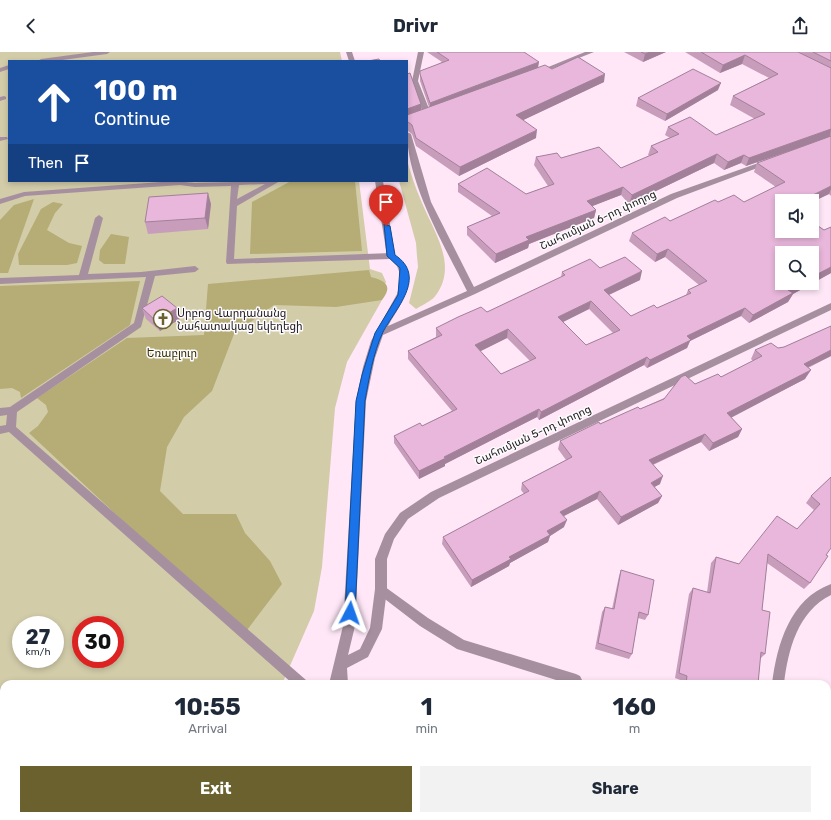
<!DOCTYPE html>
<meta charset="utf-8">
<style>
body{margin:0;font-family:Rubik,"Noto Sans Armenian",sans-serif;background:#f2f2f3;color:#1f2937;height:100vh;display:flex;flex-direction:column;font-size:15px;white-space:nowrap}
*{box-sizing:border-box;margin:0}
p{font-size:13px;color:#747a83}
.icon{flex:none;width:22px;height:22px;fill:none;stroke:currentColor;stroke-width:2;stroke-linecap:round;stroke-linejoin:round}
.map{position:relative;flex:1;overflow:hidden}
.details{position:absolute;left:0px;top:628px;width:831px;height:140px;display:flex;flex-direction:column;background:#fff;border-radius:12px 12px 0 0;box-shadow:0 2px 6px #0003}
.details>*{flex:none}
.hud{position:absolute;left:8px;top:8px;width:400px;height:122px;border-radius:0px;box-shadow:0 2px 6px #0003;background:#1a4fa0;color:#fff;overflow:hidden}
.buttons{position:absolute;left:775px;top:142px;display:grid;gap:8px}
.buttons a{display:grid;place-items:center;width:44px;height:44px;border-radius:0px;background:#fff;box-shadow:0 2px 6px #0003;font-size:20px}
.speed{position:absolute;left:12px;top:564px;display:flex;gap:8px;font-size:20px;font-weight:700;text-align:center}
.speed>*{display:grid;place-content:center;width:52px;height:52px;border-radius:50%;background:#fff;box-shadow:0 2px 6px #0003;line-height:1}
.speed small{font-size:10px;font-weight:400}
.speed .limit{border:6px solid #d22;background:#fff;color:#111}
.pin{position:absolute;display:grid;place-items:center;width:34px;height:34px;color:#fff;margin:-41px -17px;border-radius:50% 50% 50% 0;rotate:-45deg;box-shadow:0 0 4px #0007}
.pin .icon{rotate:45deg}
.me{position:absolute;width:44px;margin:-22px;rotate:4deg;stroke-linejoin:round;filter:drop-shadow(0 0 3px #0008)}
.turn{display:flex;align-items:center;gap:14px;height:84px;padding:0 20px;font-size:18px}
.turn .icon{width:52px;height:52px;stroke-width:2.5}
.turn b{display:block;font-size:28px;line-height:34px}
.then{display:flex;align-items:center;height:38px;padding:0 20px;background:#0003;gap:8px;font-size:15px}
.eta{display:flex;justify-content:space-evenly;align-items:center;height:68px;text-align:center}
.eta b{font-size:24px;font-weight:700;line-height:28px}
.button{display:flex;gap:8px;margin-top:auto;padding:8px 20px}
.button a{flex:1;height:46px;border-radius:0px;background:#6b612e;color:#fff;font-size:16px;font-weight:700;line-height:46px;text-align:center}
.button a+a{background:#f2f2f3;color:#1f2937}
header{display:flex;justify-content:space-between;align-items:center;height:52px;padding:0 20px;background:#fff;font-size:18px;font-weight:700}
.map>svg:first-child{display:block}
.green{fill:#d2cca9;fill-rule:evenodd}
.forest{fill:#b6ac76}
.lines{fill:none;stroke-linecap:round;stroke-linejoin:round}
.service{fill:#a6909f;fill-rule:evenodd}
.pedestrian{fill:#a6909f;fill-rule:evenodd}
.minor{fill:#a6909f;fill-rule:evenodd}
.wall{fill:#c89dbc;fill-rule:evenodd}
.shaded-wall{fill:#a28099}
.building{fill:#e8b7db;stroke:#a28099;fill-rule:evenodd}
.route{fill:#1a73e8;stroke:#114b97}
.labels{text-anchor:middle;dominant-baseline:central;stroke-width:3;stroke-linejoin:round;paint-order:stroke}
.street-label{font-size:11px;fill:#1f151d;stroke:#fcfcfc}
.poi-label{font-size:11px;fill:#1f151d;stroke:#fcfcfc;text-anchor:start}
.park-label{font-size:11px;fill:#322b00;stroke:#fcfcfc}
</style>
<header><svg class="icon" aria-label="back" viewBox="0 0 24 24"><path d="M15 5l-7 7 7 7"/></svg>Drivr<svg class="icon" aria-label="share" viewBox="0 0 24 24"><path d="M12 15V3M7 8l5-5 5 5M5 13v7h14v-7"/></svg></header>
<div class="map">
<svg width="831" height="768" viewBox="0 0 831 768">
<rect width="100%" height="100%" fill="#ffe7f8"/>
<g class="green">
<path d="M 0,0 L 340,0 L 342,9 L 9,9 L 9,129 L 359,129 L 370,217 L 382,221 L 386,230 L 378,248 L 382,248 L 347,310 L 335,356 L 322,515 L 314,559 L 282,632 L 4,632 L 4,764 L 255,764 L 254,768 L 0,768 ZM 21,573 L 55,573 L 55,607 L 21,607 ZM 81,573 L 115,573 L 115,607 L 81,607 Z"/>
<path d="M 407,108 C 411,123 416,137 422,151 C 434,180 458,213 436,243 C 432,249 422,253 416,257 L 409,251 L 418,215 L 417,204 L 416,191 L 399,129 L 407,129 Z"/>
</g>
<g class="forest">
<polygon points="291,129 355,129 362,199 250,202 252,150"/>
<polygon points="34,147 8,221 0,221 0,168 14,153"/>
<polygon points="53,150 63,152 55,161 47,178 69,191 82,194 77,211 67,213 19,213 18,202 41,157"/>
<polygon points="111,182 129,185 125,212 104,212 99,208 100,198"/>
<path d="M 369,218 L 371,225 C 386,229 393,234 382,248 L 336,255 L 274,253 L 234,282 L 212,339 L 184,365 L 167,395 L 160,439 L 183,462 L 236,462 L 245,481 L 270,509 L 282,532 L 244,582 L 29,381 L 38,374 L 48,360 L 46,353 L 37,346 L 127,286 L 204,283 L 208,232 Z"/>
<polygon points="140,229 130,273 21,346 20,340 12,336 0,337 0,234"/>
</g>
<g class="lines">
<g class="service">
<polygon points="93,0 110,0 107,2 55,9 38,9 41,7"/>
<polygon points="9,13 9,17 0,20 0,16"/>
<polygon points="4,44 6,45 6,47 0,49 0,45"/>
<polygon points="0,85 7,85 8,87 0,89"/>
<path d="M 175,129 L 195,131 L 280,129 L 237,154 L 234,207 L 391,201 L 395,204 L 391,207 L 227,212 L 226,210 L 231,134 L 195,135 L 180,133 L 25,144 L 0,152 L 0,147 L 24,140 ZM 265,132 L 237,147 L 239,133 Z"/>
<polygon points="381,532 428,566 464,588 576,622 580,624 582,628 580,632 569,632 457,597 420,574 377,541 375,537 377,533"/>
<polygon points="275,764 294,764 292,768 273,768"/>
</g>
<polygon class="pedestrian" points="99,163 103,166 88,222 141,220 195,214 199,217 195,220 155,224 141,275 17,360 16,375 306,628 308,632 293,632 9,380 0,382 0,374 6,373 7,363 0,364 0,356 10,355 134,271 146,225 0,232 0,226 79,223 95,166"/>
<g class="minor">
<polygon points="346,0 352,0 355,9 349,9"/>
<polygon points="418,0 424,0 418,29 431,62 427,64 423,62 412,29"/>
<polygon points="585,0 594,0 541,21 536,20"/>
<path d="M 407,80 L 411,82 L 431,150 L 474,235 L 671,142 L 764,109 L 770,109 L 771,111 L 677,146 L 475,242 L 383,283 L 375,306 L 366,349 L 355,574 L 348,603 L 360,597 L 370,576 L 375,537 L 375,507 L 385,482 L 400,461 L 431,440 L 831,251 L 831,258 L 439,446 L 408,467 L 394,487 L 387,507 L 387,537 L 382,577 L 368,605 L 347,616 L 348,632 L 329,632 L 343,574 L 356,349 L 363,315 L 371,289 L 397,242 L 400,232 L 400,222 L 397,214 L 387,204 L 375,129 L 383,129 L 395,203 C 421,228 403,248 388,274 L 467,239 C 444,193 407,131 407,80 Z"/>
<path d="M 831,532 L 831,543 C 798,559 788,598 784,632 L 772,632 C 777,592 790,547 831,532 Z"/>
<rect x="300" y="764" width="14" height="4"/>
<polygon points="354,764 368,764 369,768 355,768"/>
<polygon points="756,764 770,764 769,768 755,768"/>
</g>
</g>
<g class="wall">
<polygon points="427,0 524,0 538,15 552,17 604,30 523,68 536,86 459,124 416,94 412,82 408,79 407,79 407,22 421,58 429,55 420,29 420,22 442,10"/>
<polygon points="624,0 666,0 643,10"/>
<path d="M 685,0 L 831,0 L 831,144 L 829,142 L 812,150 L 812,149 L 782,149 L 824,178 L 831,175 L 831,221 L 793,242 L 788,250 L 749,271 L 741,264 L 690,289 L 687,296 L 647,316 L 644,313 L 539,368 L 537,365 L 445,412 L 445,414 L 419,427 L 394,391 L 394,384 L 422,374 L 452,359 L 408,307 L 408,299 L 436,285 L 436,276 L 487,260 L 561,225 L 562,220 L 600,216 L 640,228 L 609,243 L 631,264 L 657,256 L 686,243 L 688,238 L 699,233 L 665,205 L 655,210 L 629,189 L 632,181 L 670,169 L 718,150 L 744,150 L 776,135 L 754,120 L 757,111 L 827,86 L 746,114 L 741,111 L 724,118 L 714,111 L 629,152 L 621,143 L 592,154 L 596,158 L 594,166 L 529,192 L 528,196 L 495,211 L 467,183 L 467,175 L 492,164 L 458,140 L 458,132 L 526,142 L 548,134 L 534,113 L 536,105 L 561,106 L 621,116 L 650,104 L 648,103 L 651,94 L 670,86 L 665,83 L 668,75 L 716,83 L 755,67 L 730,53 L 733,44 L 769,26 L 742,12 L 720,21 ZM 589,257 L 613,281 L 586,293 L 563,270 ZM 507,286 L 530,309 L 501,322 L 480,299 Z"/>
<polygon points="718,38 665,69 636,54 638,46"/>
<polygon points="211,152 208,177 148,182 145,170"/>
<polygon points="142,256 180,267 160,279 146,267"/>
<polygon points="831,274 831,304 808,316 805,327 731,365 742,377 738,385 709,399 701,390 653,413 660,432 654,435 662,444 658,451 618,473 597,447 564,464 564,475 550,484 548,490 510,511 509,514 471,535 442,492 443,485 524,442 521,438 522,431 566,408 558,397 560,389 600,372 640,357 695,332 721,325 753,309 751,307 755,298 778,296 784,295"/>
<polygon points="831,425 826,503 810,531 804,537 767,511 762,558 765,602 760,607 758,632 683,632 683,629 675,626 689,542 693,536 707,540 711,511 716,505 739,512 797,477 814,458 806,451 811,444"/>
<polygon points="621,518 648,563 645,568 638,566 632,602 629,607 595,597 602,560 605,555 612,557 619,524"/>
<polygon points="827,694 831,695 831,731 827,730"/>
</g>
<g class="shaded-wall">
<polygon points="650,0 666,0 643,10 645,2"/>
<polygon points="745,3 742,12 720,21 723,13"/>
<polygon points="539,10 538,16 430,57 430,51"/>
<polygon points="605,22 604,30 515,72 516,63"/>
<polygon points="721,31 718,38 665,69 667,62"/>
<polygon points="421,52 421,60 407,65 407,57"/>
<polygon points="408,70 408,79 407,79 407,71"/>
<polygon points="831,77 830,85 746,114 749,106"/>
<polygon points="537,78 536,86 459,124 460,115"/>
<polygon points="717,102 714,111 629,152 632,143"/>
<polygon points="744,103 741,111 724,118 728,110"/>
<polygon points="831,134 831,137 829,142 812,150 812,149 801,149"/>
<polygon points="623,135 621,143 585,157 587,149"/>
<polygon points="208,141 211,152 208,177 205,166"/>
<polygon points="596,158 594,166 529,192 528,196 495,211 496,202 526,185"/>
<polygon points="668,197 665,205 655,210 657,202"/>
<polygon points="831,215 831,221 793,242 788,250 749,271 753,263 788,238 801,231 812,231 812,225"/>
<polygon points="642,219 640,228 602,246 604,238"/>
<polygon points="591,249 589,257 557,273 558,265"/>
<polygon points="177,256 180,267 160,279 156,269"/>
<polygon points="745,256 741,264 690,289 687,296 647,316 650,308 687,284"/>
<polygon points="508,277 507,286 475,302 475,293"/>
<polygon points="831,298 831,304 798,320 804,312"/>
<polygon points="647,305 644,313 539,368 541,360"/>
<polygon points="811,318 805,327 723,370 727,361"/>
<polygon points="539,357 537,365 445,412 445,414 419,427 419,419 444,405"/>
<polygon points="742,377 738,385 709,399 713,391"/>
<polygon points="705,382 701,390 645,416 649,408"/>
<polygon points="663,424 660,432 647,439 651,431"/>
<polygon points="600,439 597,447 558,467 560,460"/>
<polygon points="662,444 658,451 618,473 621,465"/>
<polygon points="567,468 564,475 550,484 548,490 510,511 509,514 471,535 472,528 509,505 547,479"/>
</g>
<g class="building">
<polygon points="437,0 524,0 539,10 430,51 420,22 420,19 449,8"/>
<polygon points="641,0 650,0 645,2"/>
<polygon points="701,0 798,0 831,16 831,77 749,106 744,103 728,110 717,102 632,143 623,135 587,149 596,158 526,185 529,188 496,202 467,175 500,161 458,132 487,116 526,142 554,132 536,105 557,101 561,106 599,95 621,116 658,100 651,94 679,82 668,75 690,65 716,83 765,62 733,44 778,22 745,3 723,13"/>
<polygon points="813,0 831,0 831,9"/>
<polygon points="578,5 605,22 516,63 537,78 460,115 416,86 412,73 408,70 407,71 407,63 545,13 552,17"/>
<polygon points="379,7 380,9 368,9"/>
<polygon points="693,17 721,31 667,62 638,46"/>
<polygon points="410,21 421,52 407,57 407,22"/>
<path d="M 831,84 L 831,134 L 801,149 L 782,149 L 782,179 L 812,179 L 812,170 L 824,178 L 831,175 L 831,215 L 812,225 L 812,201 L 782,201 L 782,231 L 801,231 L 788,238 L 793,241 L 753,263 L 745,256 L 687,284 L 691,288 L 650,308 L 647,305 L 541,360 L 539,357 L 444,405 L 446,406 L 419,419 L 394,384 L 420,371 L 422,374 L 457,357 L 408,299 L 442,283 L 436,276 L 458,265 L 481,255 L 487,260 L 565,223 L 562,220 L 590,207 L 600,216 L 625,205 L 642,219 L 604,238 L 631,264 L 654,253 L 657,256 L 691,241 L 688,238 L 707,229 L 668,197 L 657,202 L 632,181 L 665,165 L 670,169 L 715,148 L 718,150 L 734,143 L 744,150 L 785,130 L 757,111 ZM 591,249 L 620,278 L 586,293 L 558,265 ZM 508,277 L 536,306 L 501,322 L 475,293 Z"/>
<polygon points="208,141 205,166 145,170 149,145"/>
<polygon points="162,244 177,256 156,269 142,256"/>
<polygon points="831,274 831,298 804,312 811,318 727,361 742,377 713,391 705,382 649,408 663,424 651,431 662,444 621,465 600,439 560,460 567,468 547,479 550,483 509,505 511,507 472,528 443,485 529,439 522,431 572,405 560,389 599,370 600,372 638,355 640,357 664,347 681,325 685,323 695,332 718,322 721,325 762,304 755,298 771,291 778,296 784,295"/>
<polygon points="831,425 831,496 826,503 828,504 810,531 768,502 762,558 770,560 765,602 761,600 758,632 686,632 687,624 679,621 693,536 710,541 716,505 739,512 777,464 797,477 820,452 811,444"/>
<polygon points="621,518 654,528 648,563 639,560 632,602 598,591 605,555 614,557"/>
<polygon points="827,694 831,695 831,724 827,722"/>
</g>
<path class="route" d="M 384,172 L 390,174 L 395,203 C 428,225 395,257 383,280 C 373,301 369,327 365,349 L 355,561 L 354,564 L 350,566 L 346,564 L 345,561 L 356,349 L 362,323 L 375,281 L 398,243 L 400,216 L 387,204 Z"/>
<defs>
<symbol id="church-ring" viewBox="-11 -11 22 22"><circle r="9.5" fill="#fcfcfc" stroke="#6b612e" stroke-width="1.5"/><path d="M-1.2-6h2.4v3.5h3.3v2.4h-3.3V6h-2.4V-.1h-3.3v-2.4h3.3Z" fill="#6b612e"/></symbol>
</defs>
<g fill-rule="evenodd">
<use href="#church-ring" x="152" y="256" width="22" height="22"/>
</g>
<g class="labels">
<g class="street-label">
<text transform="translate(598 168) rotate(-25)">Շահումյան 6-րդ փողոց</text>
<text transform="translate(533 383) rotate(-25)">Շահումյան 5-րդ փողոց</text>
</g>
<g class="poi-label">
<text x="177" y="261">Սրբոց Վարդանանց<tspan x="177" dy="13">Նահատակաց եկեղեցի</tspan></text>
</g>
<g class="park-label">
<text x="172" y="301">Եռաբլուր</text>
</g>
</g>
</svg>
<div class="buttons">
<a><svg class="icon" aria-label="sound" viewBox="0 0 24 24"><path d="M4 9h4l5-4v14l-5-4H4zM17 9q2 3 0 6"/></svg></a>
<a><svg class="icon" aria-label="search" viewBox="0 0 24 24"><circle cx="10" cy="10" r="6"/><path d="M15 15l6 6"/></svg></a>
</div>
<div class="speed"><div>27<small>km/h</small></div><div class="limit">30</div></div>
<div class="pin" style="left:386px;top:174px;background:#d93025"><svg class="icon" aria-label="arrive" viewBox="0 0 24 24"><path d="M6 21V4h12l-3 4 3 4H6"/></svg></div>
<svg class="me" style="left:350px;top:561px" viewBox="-20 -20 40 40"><path d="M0-17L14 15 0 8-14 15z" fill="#1a73e8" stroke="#fff" stroke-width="4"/></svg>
<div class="hud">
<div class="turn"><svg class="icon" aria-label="ahead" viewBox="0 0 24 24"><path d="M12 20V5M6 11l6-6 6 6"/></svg><div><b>100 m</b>Continue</div></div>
<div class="then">Then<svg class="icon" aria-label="arrive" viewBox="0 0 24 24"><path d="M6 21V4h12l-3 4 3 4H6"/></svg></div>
</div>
<section class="details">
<div class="eta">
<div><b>10:55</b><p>Arrival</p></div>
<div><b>1</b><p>min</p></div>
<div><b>160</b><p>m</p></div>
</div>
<div class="button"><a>Exit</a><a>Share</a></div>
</section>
</div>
